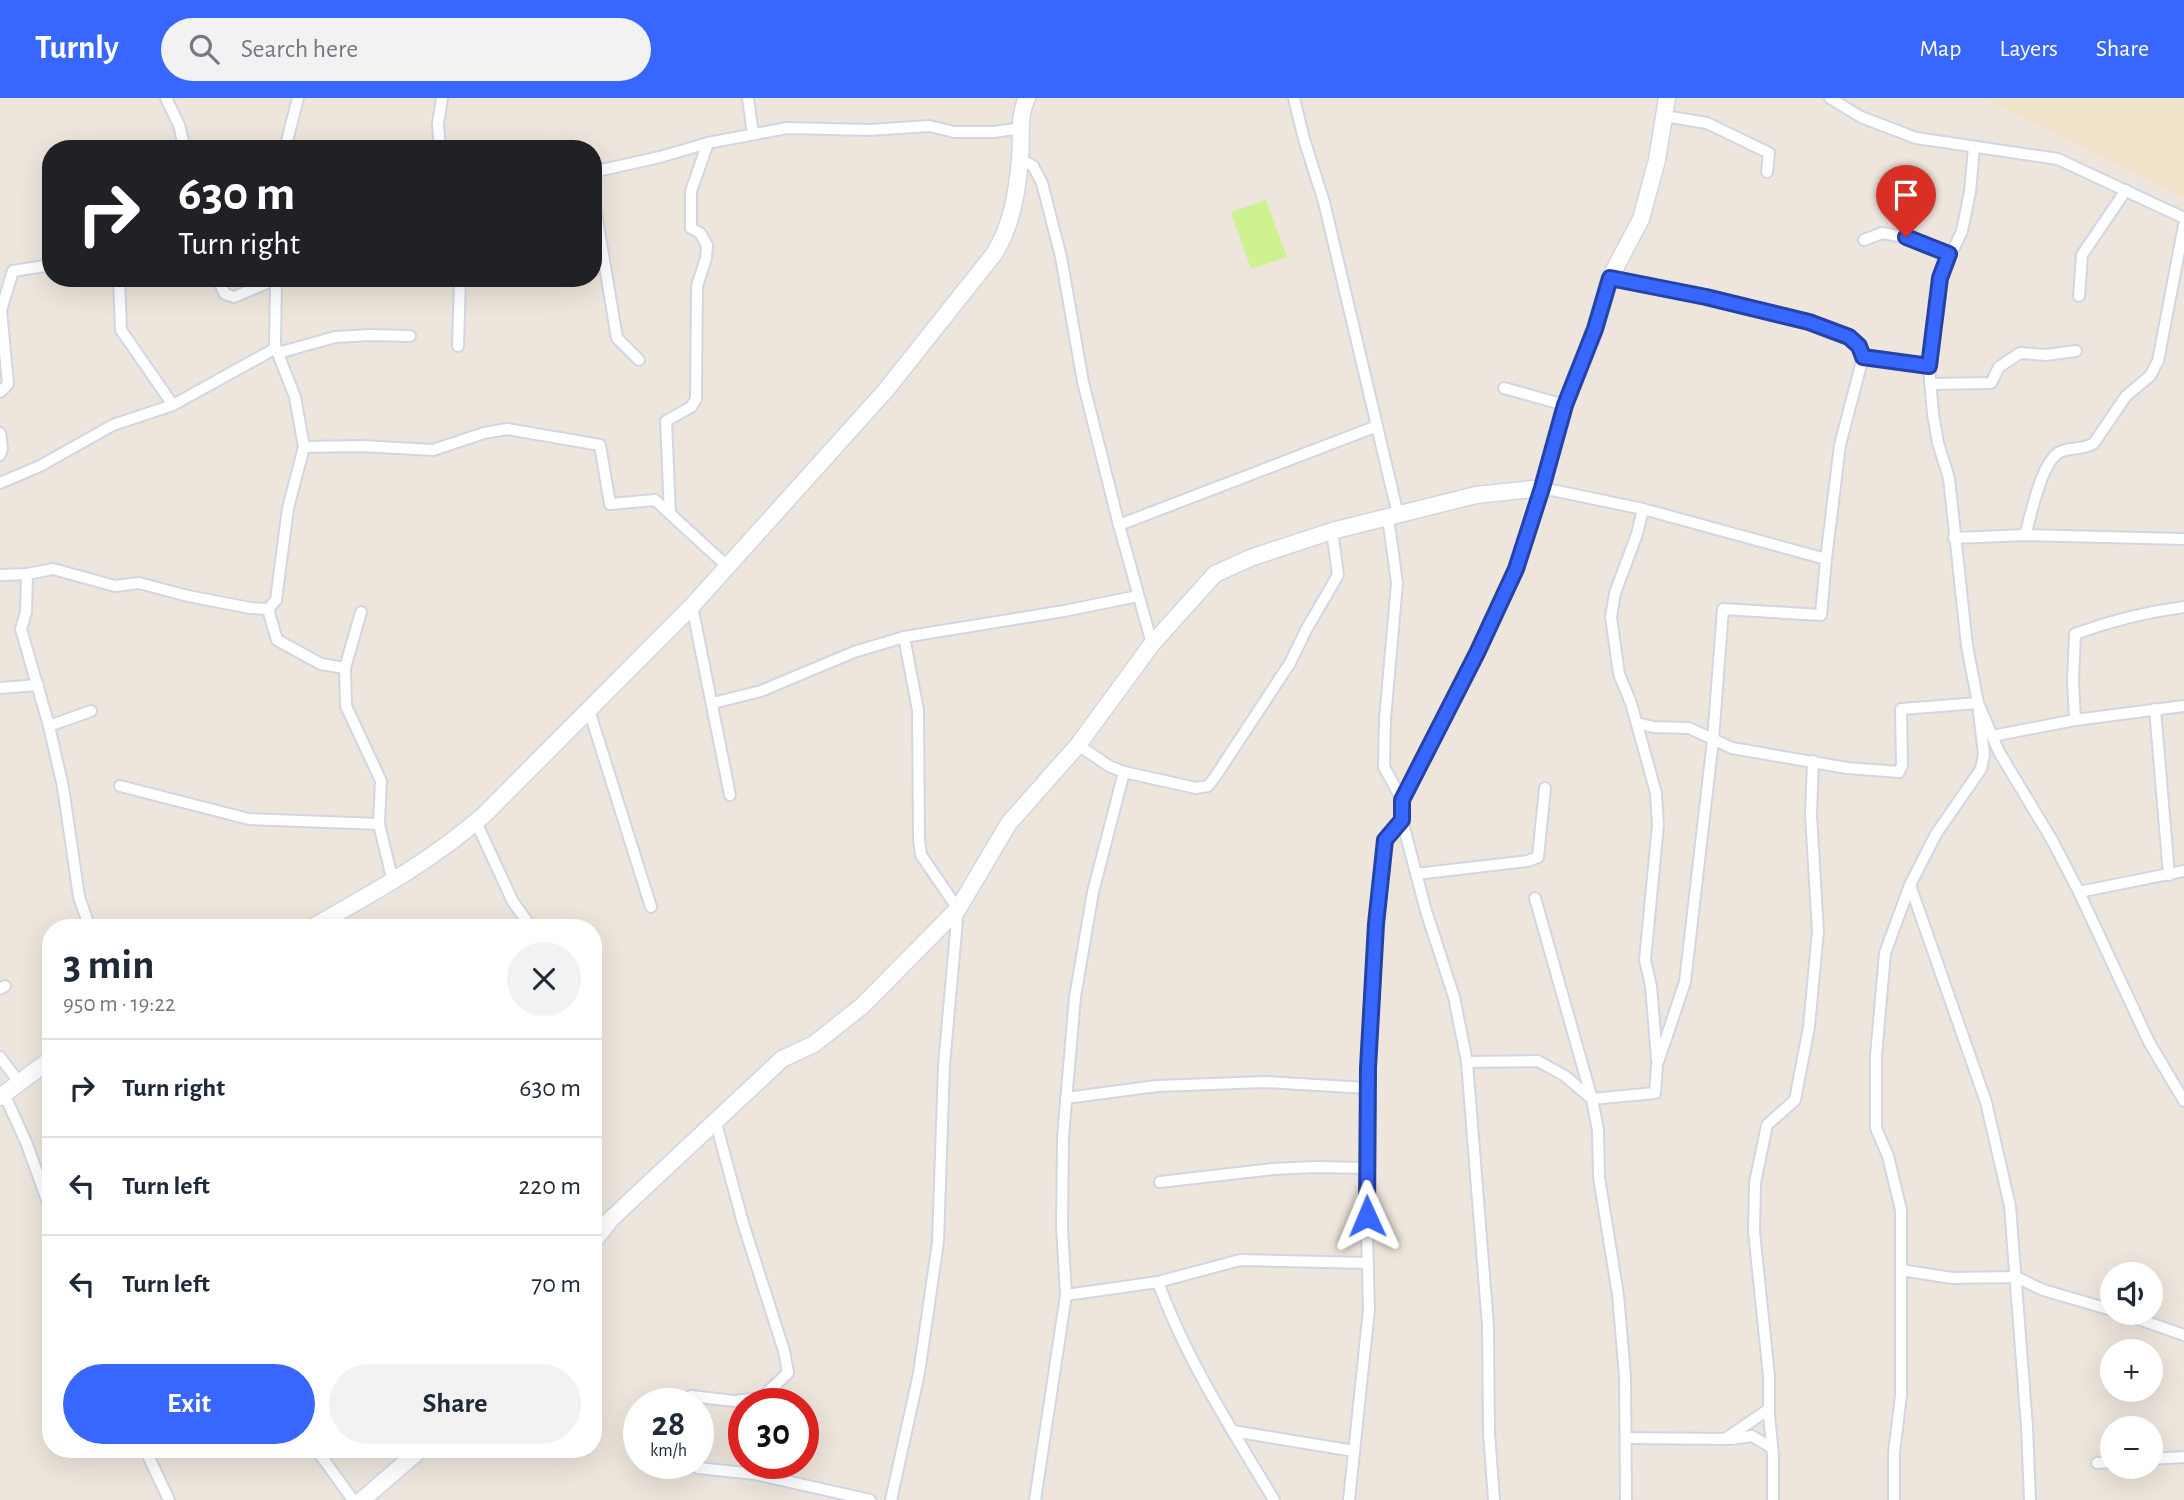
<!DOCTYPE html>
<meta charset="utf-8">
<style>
body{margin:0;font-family:"Alegreya Sans",sans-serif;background:#f2f2f3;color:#1f2937;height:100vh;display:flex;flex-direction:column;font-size:26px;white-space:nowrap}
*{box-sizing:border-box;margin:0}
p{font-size:23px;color:#747a83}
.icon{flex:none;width:38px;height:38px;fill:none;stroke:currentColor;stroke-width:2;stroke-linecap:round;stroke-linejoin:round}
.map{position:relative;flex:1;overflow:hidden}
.panel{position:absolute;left:42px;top:821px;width:560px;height:539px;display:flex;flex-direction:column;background:#fff;border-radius:28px;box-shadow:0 7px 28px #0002}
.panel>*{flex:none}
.top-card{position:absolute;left:42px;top:42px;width:560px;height:147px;border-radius:28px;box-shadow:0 7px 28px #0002;background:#202124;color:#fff;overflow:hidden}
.fabs{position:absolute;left:2100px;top:1164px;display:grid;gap:14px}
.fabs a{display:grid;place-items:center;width:63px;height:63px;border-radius:50%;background:#fff;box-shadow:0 7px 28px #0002;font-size:35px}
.speed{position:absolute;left:623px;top:1290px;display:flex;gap:14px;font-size:35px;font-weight:700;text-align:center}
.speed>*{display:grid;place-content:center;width:91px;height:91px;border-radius:50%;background:#fff;box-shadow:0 7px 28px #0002;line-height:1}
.speed small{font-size:18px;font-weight:400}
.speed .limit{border:10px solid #d22;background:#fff;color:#111}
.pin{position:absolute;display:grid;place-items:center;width:60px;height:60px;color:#fff;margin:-72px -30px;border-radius:50% 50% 50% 0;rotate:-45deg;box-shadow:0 0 7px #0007}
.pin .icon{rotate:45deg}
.me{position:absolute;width:77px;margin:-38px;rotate:359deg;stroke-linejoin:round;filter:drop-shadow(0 0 5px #0008)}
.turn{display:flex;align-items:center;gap:24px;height:147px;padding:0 21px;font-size:32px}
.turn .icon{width:91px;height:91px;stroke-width:2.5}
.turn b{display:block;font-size:49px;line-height:60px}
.round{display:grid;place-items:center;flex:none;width:74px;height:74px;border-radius:37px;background:#f2f2f3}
.overview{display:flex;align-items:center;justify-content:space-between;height:119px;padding:0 21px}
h1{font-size:42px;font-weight:700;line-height:52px}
.action{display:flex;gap:14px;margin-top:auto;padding:14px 21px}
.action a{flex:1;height:80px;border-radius:42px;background:#3867ff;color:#fff;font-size:28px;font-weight:700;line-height:80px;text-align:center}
.action a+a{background:#f2f2f3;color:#1f2937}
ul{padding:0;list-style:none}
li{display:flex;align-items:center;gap:21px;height:98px;padding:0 21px;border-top:2px solid #e0e1e3}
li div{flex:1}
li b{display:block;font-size:26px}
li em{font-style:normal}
header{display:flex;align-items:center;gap:42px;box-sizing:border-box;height:98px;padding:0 35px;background:#3867ff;color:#fff}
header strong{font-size:33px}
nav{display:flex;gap:38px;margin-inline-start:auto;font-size:24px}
.search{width:490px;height:63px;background:#f2f2f3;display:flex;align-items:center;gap:18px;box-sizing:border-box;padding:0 24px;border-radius:38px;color:#747a83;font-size:26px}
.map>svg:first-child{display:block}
.education{fill:#f1e3ca}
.pitch{fill:#cdf28f}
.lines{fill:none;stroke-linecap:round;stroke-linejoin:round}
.street-casing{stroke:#d1d6e5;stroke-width:14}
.secondary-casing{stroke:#d1d6e5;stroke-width:19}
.street{stroke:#fff;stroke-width:10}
.secondary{stroke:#fff;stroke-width:16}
.route-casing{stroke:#2443a6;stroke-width:18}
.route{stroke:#3867ff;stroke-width:12}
</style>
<header>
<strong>Turnly</strong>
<div class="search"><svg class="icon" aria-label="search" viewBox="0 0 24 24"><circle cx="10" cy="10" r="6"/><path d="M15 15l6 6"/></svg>Search here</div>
<nav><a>Map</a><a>Layers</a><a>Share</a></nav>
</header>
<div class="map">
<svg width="2184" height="1402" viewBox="0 0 2184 1402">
<rect width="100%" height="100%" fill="#eee6dc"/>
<polygon class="education" points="1986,0 2184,0 2184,99 2011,14"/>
<polygon class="pitch" points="1266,102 1287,159 1251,171 1231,114"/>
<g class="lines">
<defs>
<g id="street">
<polyline points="166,0 179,27 185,51"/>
<polyline points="748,0 753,36"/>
<polyline points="1294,0 1304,41 1324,104 1398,417"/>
<polyline points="1830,0 1861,19 1916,40 2058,61 2184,120"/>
<polyline points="1664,18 1707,25 1769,55 1767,74"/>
<polyline points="285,51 298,0"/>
<polyline points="440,51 438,26 442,0"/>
<polyline points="1020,61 1033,68 1042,85 1061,159 1083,284 1119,427 1152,546"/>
<polyline points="593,74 660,59 708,45 787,30 870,32 929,28 954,34 994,34 1021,30"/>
<polyline points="593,97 617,240 639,262"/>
<polyline points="1864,142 1882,135 1905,139 1949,156"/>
<polyline points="119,180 121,232 173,307 276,250"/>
<polyline points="217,180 225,196 234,199 276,181"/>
<polyline points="1610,180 1706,199 1809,224 1848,239 1859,248 1863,259 1929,268 1933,316 1938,345 1949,380 1967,548 1978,605 1999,654 2052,742 2079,794 2149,944 2184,1003"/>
<polyline points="2079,198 2082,157 2126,92"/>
<polyline points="458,248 460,180"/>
<polyline points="278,255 335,239 370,237 410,238"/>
<polyline points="1929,268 1940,180 1962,133 1970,94 1974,49"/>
<polyline points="1930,286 1991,285 1999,269 2020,255 2046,257 2076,253"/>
<polyline points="1504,290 1565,307"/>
<polyline points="0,294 8,286 1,212 13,173 51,167"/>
<polyline points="0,335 2,350 0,357"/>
<polyline points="304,349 361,348 433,352 484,335 507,331 600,347 610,406 655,402 727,468"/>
<polyline points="0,385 40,368 113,327 173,307"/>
<polyline points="1643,411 1637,436 1615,495 1611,519 1619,576 1631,605 1656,695 1658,727 1645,862 1651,888 1657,961"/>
<polyline points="670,415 666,323 691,309 696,301 697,188 706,160 707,147 700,135 691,130 691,93 708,45"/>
<polyline points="1388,419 1397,485 1385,621 1384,669 1402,702"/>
<polyline points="1119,427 1377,328"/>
<path d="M 2025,437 C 2032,415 2040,368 2058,355 C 2069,348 2083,353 2094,345 L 2126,298 L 2150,278 L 2158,263 L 2184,127"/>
<polyline points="1954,440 2025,437 2184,441"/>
<polyline points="27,476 26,514 21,531 49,628 63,689 79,799 90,830"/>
<polyline points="0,477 27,476 53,471 115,488 139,485 188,498 250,510 268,511 276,502 288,410 304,349 295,299 275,248 276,180"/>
<polyline points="692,508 730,697"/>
<polyline points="268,511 277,542 321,566 345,570 361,514"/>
<polyline points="345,570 346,608 381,683 379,726"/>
<polyline points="0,590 38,587"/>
<polyline points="713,605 761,593 854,554 904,539 1064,513 1138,498"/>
<polyline points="2155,611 2169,777"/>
<polyline points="589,612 651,809"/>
<path d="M 2075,622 L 2073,583 L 2075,536 C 2110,523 2147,514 2184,509"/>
<polyline points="1637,625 1653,629 1689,630 1732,650 1847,670 1899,674 1902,667 1901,611 1978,605 1984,657 1981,671 1936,736 1910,787 1885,855 1876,958 1876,1030 1888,1058 1901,1112 1901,1297 1894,1355 1894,1402"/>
<polyline points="49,628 91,613"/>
<polyline points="1992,638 2075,622 2184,608"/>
<polyline points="1124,674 1196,690 1208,688 1215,679 1290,565 1306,532 1338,477 1332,433"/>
<polyline points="120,688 249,721 379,726 393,784"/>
<polyline points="476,724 513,804 532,830"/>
<polyline points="1416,776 1528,763 1538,759 1545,690"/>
<polyline points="1910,787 1986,1004 2010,1108 2027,1329 2030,1402"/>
<polyline points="2079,794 2184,773"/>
<polyline points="1535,800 1592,1001 1598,1032 1599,1079 1618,1197 1625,1278 1626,1402"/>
<polyline points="0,891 5,888"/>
<polyline points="0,959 19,984"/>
<polyline points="1467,964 1538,963 1565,978 1592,1001 1655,995 1657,967 1685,884 1713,642 1723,511 1821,517 1826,461"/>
<polyline points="4,996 26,1044 51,1113"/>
<polyline points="1066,1000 1157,988 1266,984 1367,990"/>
<polyline points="1160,1084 1273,1071 1316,1069 1366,1070"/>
<polyline points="1901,1172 1952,1180 2016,1179 2043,1192 2112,1212"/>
<path d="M 1158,1184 C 1186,1261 1232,1332 1274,1402"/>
<polyline points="1066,1197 1158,1184 1240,1162 1368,1165"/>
<polyline points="2118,1214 2184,1237"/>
<polyline points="692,1306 691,1298 734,1303 761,1300 788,1275 784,1253 743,1125 716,1025"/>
<polyline points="1233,1333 1354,1353"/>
<polyline points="1626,1340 1731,1341 1752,1338 1772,1350"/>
<polyline points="1725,1341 1769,1311"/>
<polyline points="145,1351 169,1402"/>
<polyline points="316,1351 353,1402"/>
<polyline points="2151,1361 2184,1359"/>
<polyline points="698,1365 698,1370 755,1376 870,1402"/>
<polyline points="2097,1365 2112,1364"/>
<polyline points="891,1402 919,1275 938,1144 944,967 958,811 921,757 919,741 918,612 904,539"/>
<polyline points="1035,1402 1066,1197 1062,1129 1063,1039 1075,899 1093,794 1124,674 1109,668 1078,647"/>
<polyline points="1349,1402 1369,1211 1365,1060 1368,970 1376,826 1385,742 1402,722"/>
<polyline points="1494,1402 1489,1335 1488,1228 1467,964 1454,899 1426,813 1402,722 1402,702 1477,555 1516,471 1542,390 1643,411 1826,461 1840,347 1863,259"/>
<polyline points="1773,1402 1773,1357 1769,1317 1769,1278 1754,1134 1755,1085 1767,1027 1795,1002 1809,929 1818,833 1811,717 1813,663"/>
</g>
<g id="secondary">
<path d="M 311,830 C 373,795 430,764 484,717 L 692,508 L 886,292 L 994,156 C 1012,127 1017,95 1020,61 C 1022,41 1018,18 1027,0"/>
<polyline points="0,999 51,961"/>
<polyline points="593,1144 611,1121 782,961 814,946 862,908 958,811 1009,725 1078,647 1152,546 1215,476 1250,460 1332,433 1476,397 1542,390 1565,307 1595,231 1610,180 1641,121 1657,62 1667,0"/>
<polyline points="362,1402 421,1351"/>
</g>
</defs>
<use href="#street" class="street-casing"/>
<use href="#secondary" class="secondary-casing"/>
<use href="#street" class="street"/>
<use href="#secondary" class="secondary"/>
</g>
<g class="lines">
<defs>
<polyline id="route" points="1367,1118 1368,970 1376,826 1385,742 1402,722 1402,702 1477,555 1516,471 1542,390 1565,307 1595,231 1610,180 1706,199 1809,224 1849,239 1859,248 1863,259 1929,268 1940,180 1949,156 1906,139"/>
</defs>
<use href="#route" class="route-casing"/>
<use href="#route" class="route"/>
</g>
</svg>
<div class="fabs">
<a><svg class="icon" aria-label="sound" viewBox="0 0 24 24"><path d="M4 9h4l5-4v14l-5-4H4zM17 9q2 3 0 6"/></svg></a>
<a>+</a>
<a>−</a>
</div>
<div class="speed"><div>28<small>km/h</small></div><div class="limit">30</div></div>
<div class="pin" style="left:1906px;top:139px;background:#d93025"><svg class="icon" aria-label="arrive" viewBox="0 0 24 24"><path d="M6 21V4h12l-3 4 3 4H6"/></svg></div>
<svg class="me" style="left:1367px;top:1118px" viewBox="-20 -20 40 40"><path d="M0-17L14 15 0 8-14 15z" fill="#3867ff" stroke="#fff" stroke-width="4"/></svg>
<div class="top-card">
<div class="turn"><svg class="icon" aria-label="right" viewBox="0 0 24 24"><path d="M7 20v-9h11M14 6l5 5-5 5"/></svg><div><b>630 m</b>Turn right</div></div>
</div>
<section class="panel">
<div class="overview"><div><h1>3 min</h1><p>950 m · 19:22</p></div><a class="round"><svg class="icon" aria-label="close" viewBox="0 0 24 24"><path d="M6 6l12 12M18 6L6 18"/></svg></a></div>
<ul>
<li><svg class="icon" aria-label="right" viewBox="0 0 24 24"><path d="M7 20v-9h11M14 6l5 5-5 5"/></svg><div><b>Turn right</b></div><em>630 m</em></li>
<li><svg class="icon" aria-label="left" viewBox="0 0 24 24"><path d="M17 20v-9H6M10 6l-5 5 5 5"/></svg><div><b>Turn left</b></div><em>220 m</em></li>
<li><svg class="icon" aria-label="left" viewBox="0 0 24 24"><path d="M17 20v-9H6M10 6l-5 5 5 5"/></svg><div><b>Turn left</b></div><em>70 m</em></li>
</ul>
<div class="action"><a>Exit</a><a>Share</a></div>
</section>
</div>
